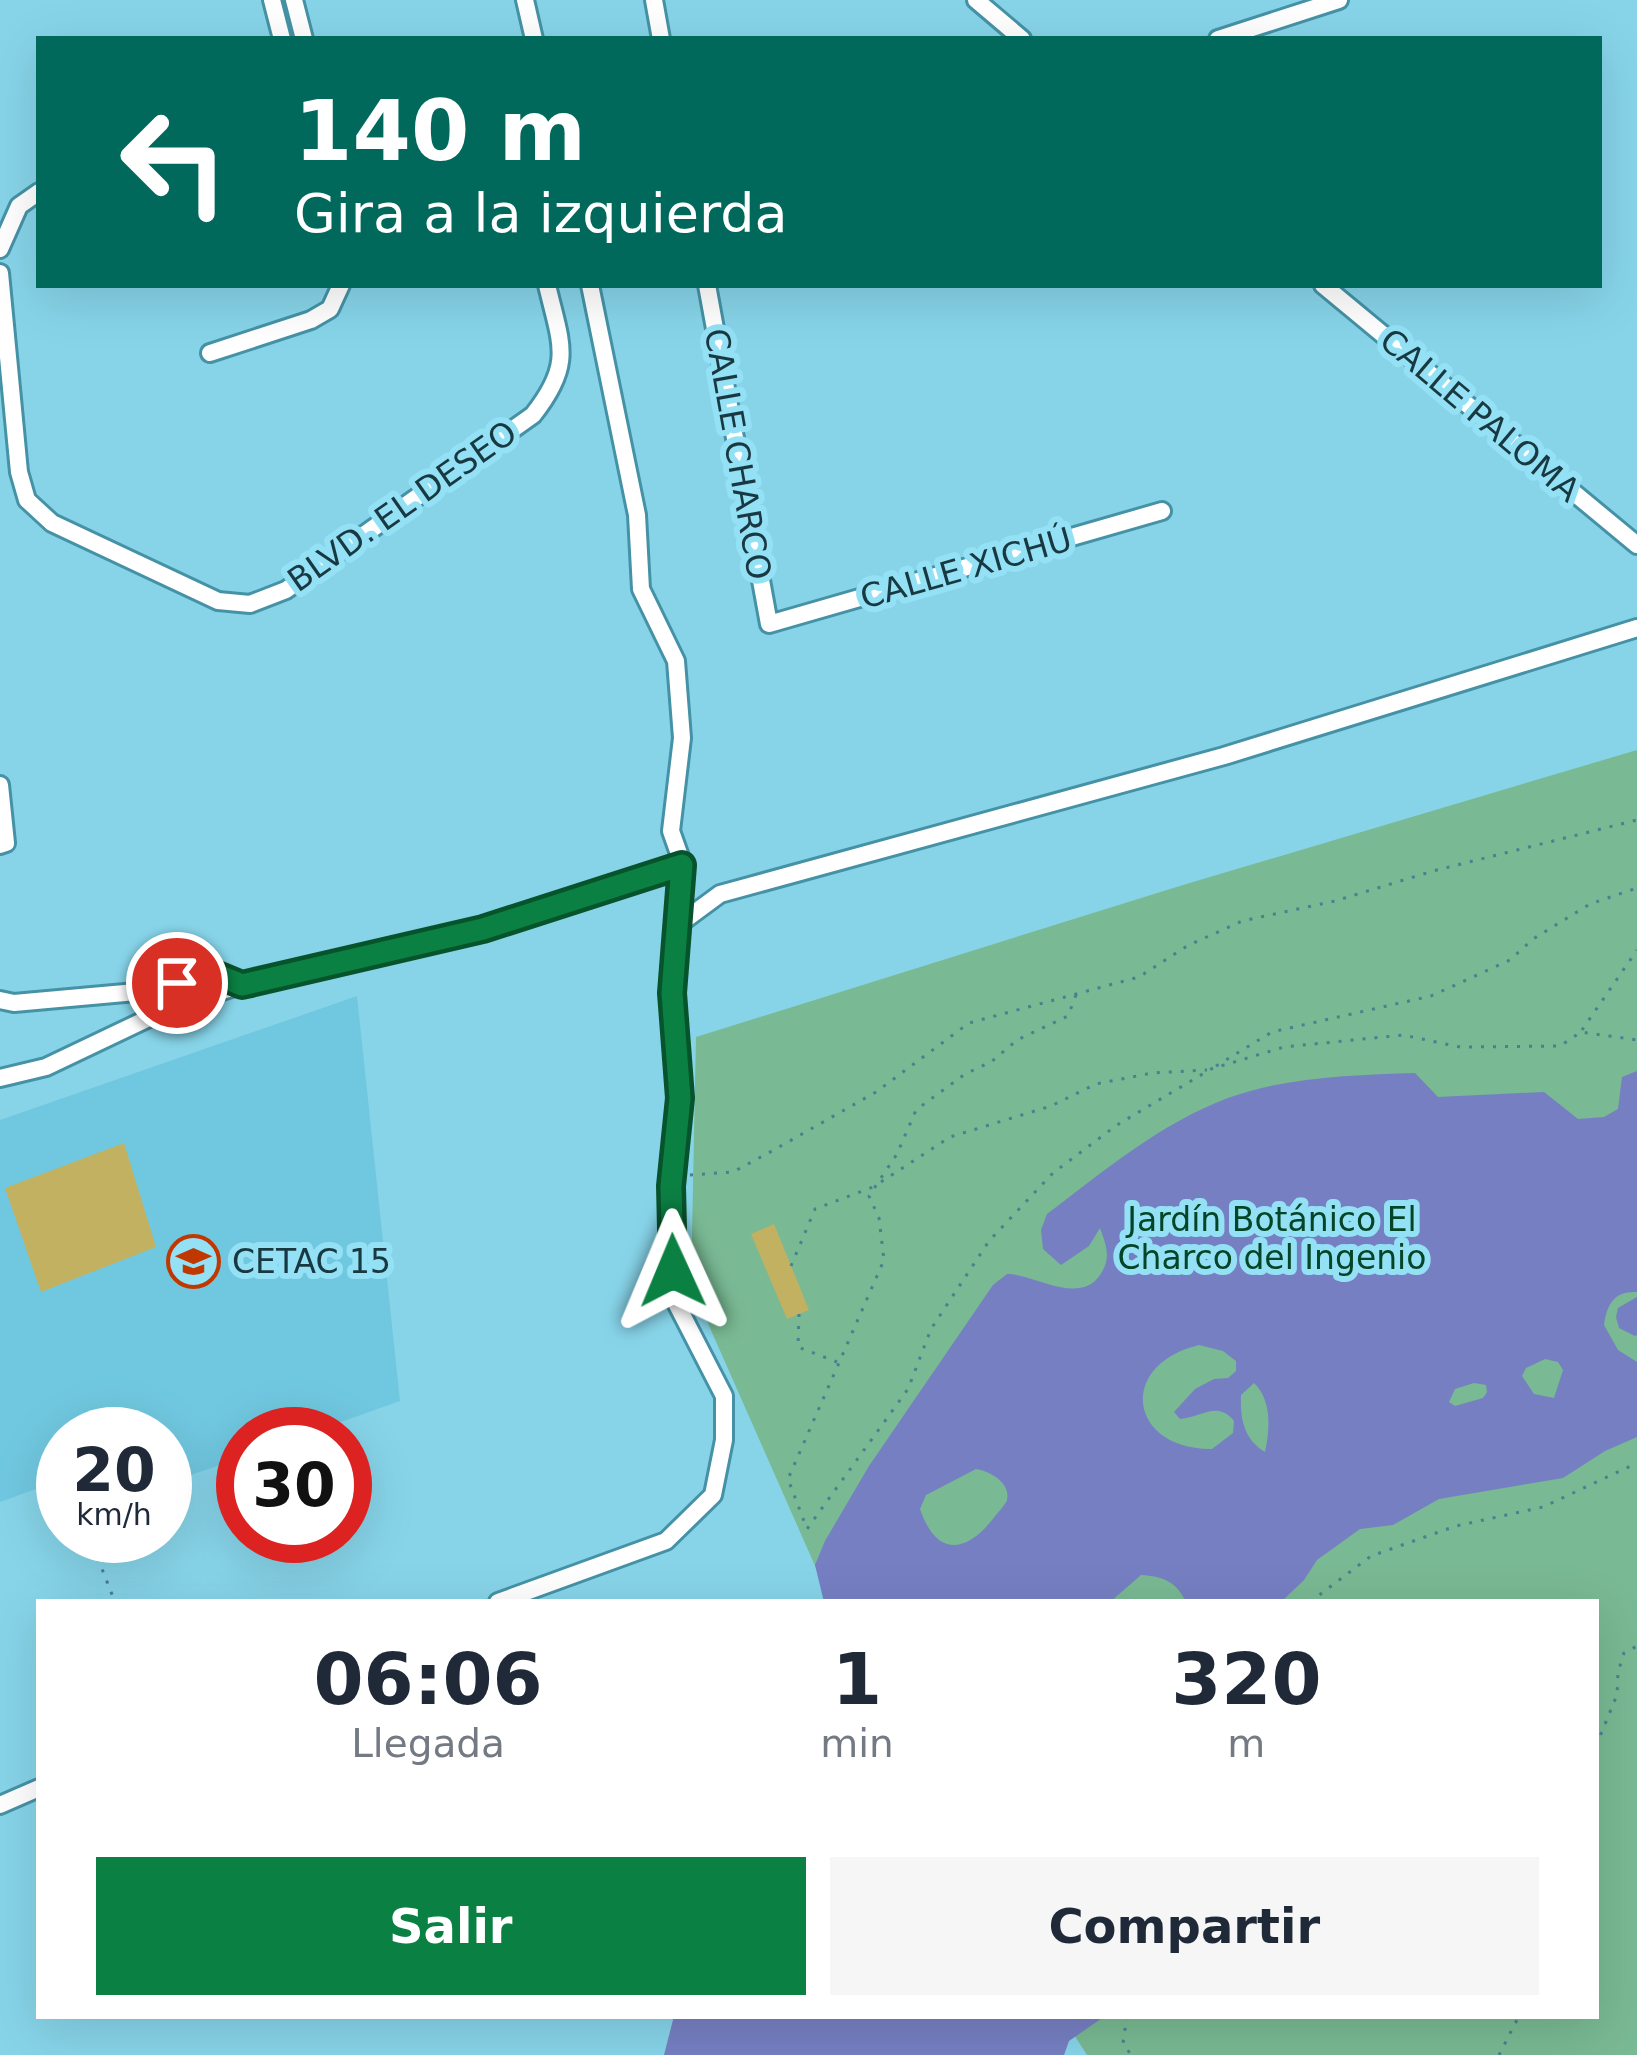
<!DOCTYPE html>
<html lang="es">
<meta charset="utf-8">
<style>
body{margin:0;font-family:"DejaVu Sans",sans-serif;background:#f6f6f7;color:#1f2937;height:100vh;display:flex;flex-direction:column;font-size:45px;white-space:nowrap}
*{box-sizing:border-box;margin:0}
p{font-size:39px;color:#747a83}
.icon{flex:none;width:66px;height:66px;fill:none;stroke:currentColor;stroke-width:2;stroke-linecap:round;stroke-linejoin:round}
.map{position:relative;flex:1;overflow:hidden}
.sheet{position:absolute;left:36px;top:1599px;width:1563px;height:420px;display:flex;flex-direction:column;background:#fff;border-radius:0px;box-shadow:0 12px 48px #0002}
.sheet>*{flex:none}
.hud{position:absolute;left:36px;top:36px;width:1566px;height:252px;border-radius:0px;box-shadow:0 12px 48px #0002;background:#00695c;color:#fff;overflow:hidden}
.speed{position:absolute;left:36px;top:1407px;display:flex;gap:24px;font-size:60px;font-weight:700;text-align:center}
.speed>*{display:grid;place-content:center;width:156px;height:156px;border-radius:50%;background:#fff;box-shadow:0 12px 48px #0002;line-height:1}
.speed small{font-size:30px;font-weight:400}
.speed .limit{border:18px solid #d22;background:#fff;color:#111}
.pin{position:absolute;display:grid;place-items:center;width:102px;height:102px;color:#fff;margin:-51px;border:6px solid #fff;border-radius:50%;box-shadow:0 3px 12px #0007}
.me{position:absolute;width:132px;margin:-66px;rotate:359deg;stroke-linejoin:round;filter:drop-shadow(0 0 9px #0008)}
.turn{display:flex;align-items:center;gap:42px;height:252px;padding:0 60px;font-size:54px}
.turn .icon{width:156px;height:156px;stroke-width:2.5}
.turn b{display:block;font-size:84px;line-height:102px}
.eta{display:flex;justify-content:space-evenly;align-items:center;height:204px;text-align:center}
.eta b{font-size:72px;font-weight:700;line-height:84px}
.action{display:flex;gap:24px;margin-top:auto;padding:24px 60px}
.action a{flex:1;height:138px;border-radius:0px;background:#0b8043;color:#fff;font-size:48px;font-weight:700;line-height:138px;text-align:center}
.action a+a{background:#f6f6f7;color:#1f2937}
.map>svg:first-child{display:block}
.built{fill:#70c8e0}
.green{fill:#79b993}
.water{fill:#767fc2;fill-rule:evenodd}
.building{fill:#c3b162}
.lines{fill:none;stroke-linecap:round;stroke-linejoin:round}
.street-casing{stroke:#4592a6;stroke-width:22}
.path{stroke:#4b808e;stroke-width:3;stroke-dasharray:3 9;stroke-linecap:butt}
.street{stroke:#fff;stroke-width:16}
.route-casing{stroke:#07532c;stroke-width:30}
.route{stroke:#0b8043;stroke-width:21}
.labels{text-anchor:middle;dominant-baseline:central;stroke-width:12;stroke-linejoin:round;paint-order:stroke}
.street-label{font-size:33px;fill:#183941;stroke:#94e1f6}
.park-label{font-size:33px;fill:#044528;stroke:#94e1f6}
.poi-label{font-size:33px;fill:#183941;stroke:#94e1f6;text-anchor:start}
</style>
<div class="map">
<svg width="1637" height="2055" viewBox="0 0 1637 2055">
<rect width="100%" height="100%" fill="#87d4e9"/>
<polygon class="built" points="357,996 400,1401 307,1434 243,1434 243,1457 165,1484 165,1434 63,1434 63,1479 0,1502 0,1120"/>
<polygon class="green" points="1637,750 1637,2055 1087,2055 1062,2016 1596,2016 1596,1602 831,1602 691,1285 696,1037 1183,885"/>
<g class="water">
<path d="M 1637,1071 L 1637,1292 C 1614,1291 1607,1304 1604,1325 L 1618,1350 L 1637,1362 L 1637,1437 L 1605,1451 L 1563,1478 L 1439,1499 L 1393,1525 L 1360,1529 L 1317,1560 L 1304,1580 L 1281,1602 L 1186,1602 C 1177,1582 1163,1576 1141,1575 L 1110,1602 L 824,1602 L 815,1565 L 825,1541 L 869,1466 L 993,1285 L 1007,1274 C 1035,1274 1079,1306 1100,1275 C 1112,1258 1106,1245 1100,1228 L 1089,1246 L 1061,1265 L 1043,1249 L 1041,1230 L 1047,1214 C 1104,1171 1161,1123 1228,1098 C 1285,1077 1355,1075 1415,1073 L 1438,1097 L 1544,1092 L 1578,1119 L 1604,1117 L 1618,1109 L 1622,1077 ZM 1199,1345 L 1223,1351 L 1236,1361 L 1236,1371 L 1228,1378 L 1214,1379 L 1195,1389 L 1174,1412 L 1180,1419 C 1201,1418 1217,1400 1234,1421 L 1233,1433 L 1212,1449 C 1129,1450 1116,1365 1199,1345 ZM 1545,1359 L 1558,1362 L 1563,1370 L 1554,1398 L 1534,1394 L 1522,1376 L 1526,1368 ZM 1254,1383 C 1272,1400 1270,1429 1265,1452 C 1244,1439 1240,1419 1241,1395 ZM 1474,1383 L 1486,1385 L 1487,1392 L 1483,1398 L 1455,1406 L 1449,1402 L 1455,1389 ZM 976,1469 C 989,1471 1011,1482 1007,1500 C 1007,1502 998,1513 996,1515 C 968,1553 937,1559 920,1509 L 926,1495 Z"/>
<polygon points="1637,1297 1637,1335 1635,1336 1619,1328 1616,1317 1618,1308"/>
<polygon points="674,2016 1105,2016 1069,2041 1064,2055 664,2055"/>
</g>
<g class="building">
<polygon points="124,1143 156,1247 41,1292 5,1188"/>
<polygon points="774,1224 809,1310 787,1319 751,1234"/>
</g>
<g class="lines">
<defs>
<g id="street">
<polyline points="272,0 282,39"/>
<polyline points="294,0 304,39"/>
<polyline points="525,0 534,39"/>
<polyline points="654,0 661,39"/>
<polyline points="976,0 1022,39"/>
<polyline points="1218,39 1339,0"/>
<polyline points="0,249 19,206 39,192"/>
<path d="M 0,273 L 19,472 L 27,500 L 52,523 L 218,601 L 250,604 L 286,590 L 533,415 C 574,363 561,345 547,285"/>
<polyline points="707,285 769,624 1162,511"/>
<polyline points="1323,285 1637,545"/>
<polyline points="210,353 311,320 330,309 341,285"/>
<polyline points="0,785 6,843 0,845"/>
<polyline points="678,925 720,894 1224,756 1637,628"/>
<polyline points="0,1000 14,1003 136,992 208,971 241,984"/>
<polyline points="0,1078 46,1067 174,1006 241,985 483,929 683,865"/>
<polyline points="498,1602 666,1541 713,1495 724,1440 724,1396 673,1297 671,1186 680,1098 672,993 683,865 671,831 682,738 676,661 641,589 637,515 590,285"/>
<polyline points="0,1805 39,1788"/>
</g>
</defs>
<use href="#street" class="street-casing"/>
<g class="path">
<polyline points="1076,995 1068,1016 1017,1040 991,1062 965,1074 916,1110 897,1154 869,1196 879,1218 884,1260 788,1479 807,1529 908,1389 931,1329 989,1241 1053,1173 1117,1125 1211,1069 1284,1047 1403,1035 1460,1047 1560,1046 1581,1032 1637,1040"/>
<polyline points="1582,1030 1637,950"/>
<polyline points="1216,1066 1272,1032 1431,996 1510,960 1533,939 1590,904 1637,888"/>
<polyline points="690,1175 733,1172 772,1151 876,1092 969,1023 1139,977 1187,946 1242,921 1335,901 1433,871 1637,820"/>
<polyline points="881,1182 950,1137 1051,1106 1096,1084 1152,1073 1207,1070"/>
<polyline points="791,1266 815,1209 873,1187"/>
<polyline points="799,1314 798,1347 837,1362"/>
<polyline points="89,1536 115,1602"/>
<polyline points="1310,1602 1371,1556 1456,1526 1543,1507 1637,1463"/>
<polyline points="1596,1746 1617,1695 1618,1672 1624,1653 1637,1646"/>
<polyline points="1127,2016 1123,2043 1131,2055"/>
<polyline points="1499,2055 1519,2016"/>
</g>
<use href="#street" class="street"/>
</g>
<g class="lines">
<defs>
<polyline id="route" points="177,983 208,971 242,985 483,929 682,865 672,993 680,1098 671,1186 673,1271"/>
</defs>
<use href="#route" class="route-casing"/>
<use href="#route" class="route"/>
</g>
<defs>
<symbol id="school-ring" viewBox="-11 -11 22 22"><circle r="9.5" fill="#94e1f6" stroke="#c03800" stroke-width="1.5"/><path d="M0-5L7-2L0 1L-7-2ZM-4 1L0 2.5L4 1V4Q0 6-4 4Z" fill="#c03800"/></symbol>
</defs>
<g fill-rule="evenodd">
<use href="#school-ring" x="164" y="1232" width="59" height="59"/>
</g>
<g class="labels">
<g class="street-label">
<text transform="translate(1480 415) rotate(40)">CALLE PALOMA</text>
<text transform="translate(738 454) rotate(80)">CALLE CHARCO</text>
<text transform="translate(402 506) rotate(-35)">BLVD. EL DESEO</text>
<text transform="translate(966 568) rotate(-16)">CALLE XICHÚ</text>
</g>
<g class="park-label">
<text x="1272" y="1219">Jardín Botánico El<tspan x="1272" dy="38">Charco del Ingenio</tspan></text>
</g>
<g class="poi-label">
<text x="232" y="1261">CETAC 15</text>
</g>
</g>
</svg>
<div class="speed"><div>20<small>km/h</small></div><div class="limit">30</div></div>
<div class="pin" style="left:177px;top:983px;background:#d93025"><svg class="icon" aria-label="arrive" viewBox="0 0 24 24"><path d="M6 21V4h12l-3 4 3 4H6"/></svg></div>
<svg class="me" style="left:673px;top:1271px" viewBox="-20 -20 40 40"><path d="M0-17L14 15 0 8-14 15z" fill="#0b8043" stroke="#fff" stroke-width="4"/></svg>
<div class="hud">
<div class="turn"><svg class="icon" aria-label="left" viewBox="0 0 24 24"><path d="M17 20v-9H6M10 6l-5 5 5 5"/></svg><div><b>140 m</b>Gira a la izquierda</div></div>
</div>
<section class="sheet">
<div class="eta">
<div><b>06:06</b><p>Llegada</p></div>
<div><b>1</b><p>min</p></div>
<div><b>320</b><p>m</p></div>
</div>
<div class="action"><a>Salir</a><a>Compartir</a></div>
</section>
</div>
